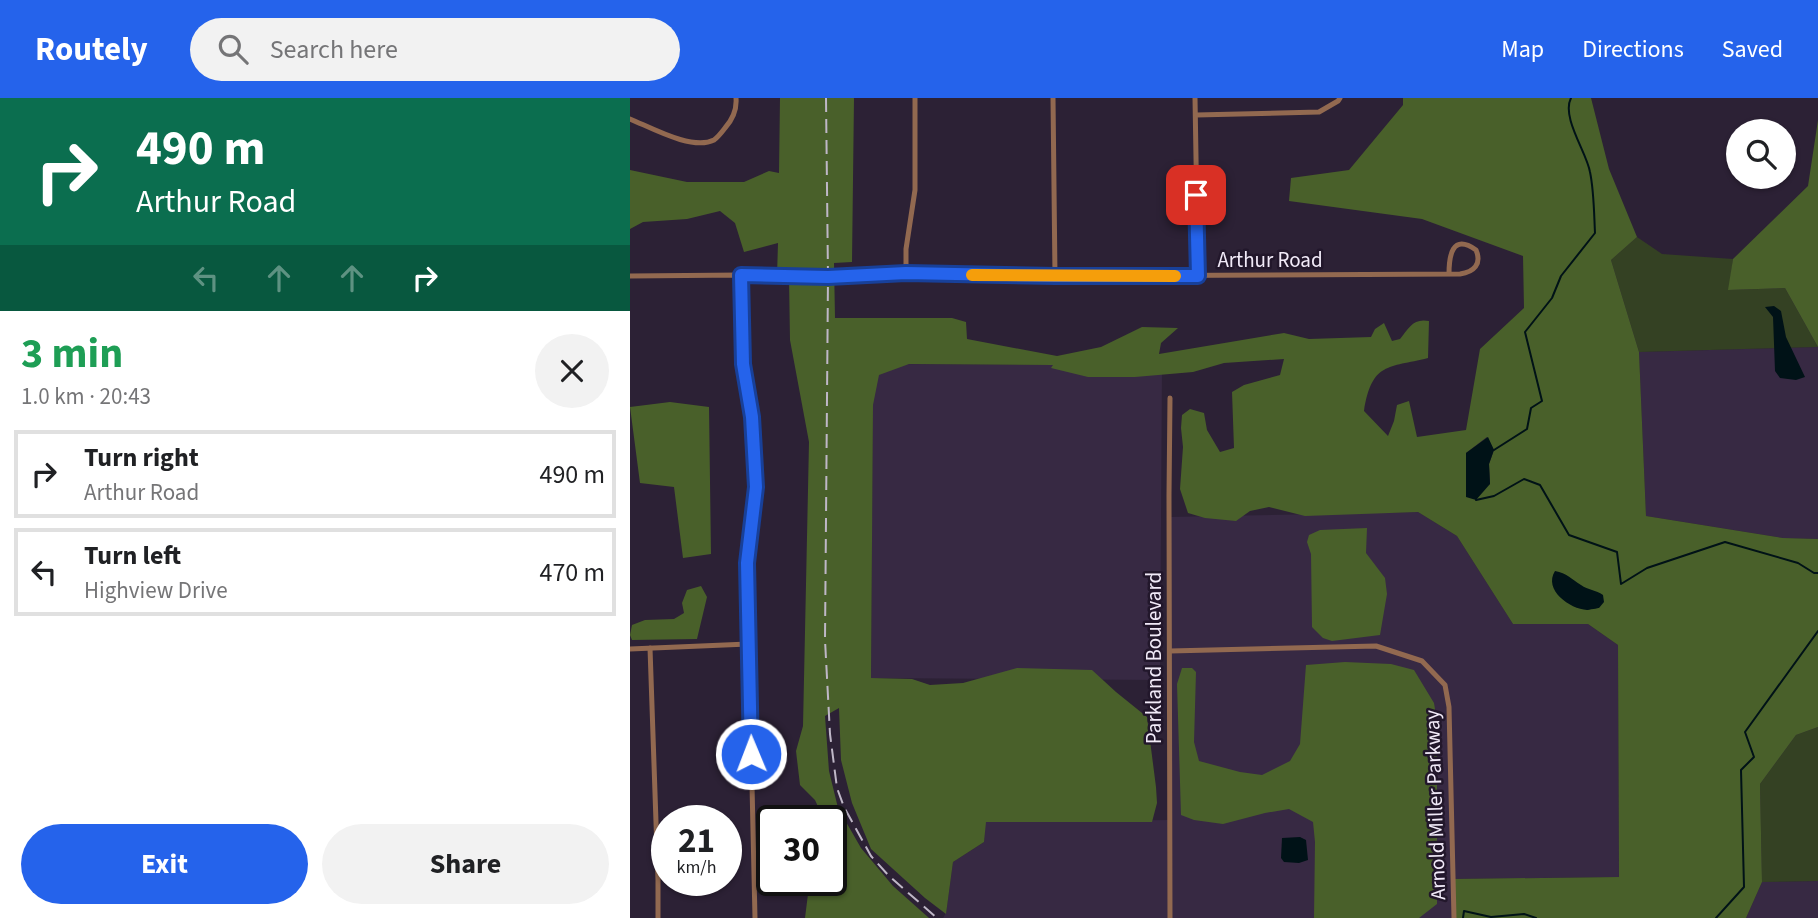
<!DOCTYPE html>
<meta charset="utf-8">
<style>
body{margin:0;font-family:"Source Sans 3",sans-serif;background:#f2f2f2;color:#202124;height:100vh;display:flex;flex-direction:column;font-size:26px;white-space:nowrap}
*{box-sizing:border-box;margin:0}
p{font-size:23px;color:#757577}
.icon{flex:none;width:38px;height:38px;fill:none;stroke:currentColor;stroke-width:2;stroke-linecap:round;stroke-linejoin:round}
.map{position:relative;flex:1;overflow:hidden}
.details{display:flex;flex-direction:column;background:#fff;width:630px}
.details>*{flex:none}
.top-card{background:#0b6e4f;color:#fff;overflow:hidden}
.tools{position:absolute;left:1096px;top:21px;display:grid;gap:14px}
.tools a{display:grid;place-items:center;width:70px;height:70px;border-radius:50%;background:#fff;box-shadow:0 2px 5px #0004;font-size:35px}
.speed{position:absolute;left:21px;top:707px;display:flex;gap:14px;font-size:35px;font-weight:700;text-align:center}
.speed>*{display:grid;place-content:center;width:91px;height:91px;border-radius:50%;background:#fff;box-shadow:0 2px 5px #0004;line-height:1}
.speed small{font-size:18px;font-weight:400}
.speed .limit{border:4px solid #111;border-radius:10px;background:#fff;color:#111}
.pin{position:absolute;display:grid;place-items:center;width:60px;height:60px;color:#fff;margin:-30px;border-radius:14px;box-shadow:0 4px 10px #0006}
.me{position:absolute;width:77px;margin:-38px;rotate:359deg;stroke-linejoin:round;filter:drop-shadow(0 0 5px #0008)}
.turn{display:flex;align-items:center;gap:24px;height:147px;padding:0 21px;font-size:32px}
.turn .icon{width:91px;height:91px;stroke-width:2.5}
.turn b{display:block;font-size:49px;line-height:60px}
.lanes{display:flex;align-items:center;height:66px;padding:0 21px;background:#0003;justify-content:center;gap:35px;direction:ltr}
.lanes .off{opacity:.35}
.round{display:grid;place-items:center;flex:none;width:74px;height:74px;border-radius:37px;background:#f2f2f2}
.head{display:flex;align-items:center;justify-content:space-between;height:119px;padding:0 21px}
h1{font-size:42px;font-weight:700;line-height:52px;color:#1e9e55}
.action{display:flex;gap:14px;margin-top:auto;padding:14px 21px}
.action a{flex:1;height:80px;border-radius:42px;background:#2563eb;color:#fff;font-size:28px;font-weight:700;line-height:80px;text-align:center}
.action a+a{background:#f2f2f2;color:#202124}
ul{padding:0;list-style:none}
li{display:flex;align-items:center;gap:21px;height:88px;margin:0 14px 10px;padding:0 7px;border:4px solid #e0e0e0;border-radius:0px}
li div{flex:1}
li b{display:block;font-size:26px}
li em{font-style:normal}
header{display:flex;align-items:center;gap:42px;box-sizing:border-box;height:98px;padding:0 35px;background:#2563eb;color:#fff}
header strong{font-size:33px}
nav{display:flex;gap:38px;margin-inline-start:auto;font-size:24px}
.search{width:490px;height:63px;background:#f2f2f2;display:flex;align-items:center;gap:18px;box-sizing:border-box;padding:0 24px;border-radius:38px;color:#757577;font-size:26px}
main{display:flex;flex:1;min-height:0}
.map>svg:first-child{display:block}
.built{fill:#372943}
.green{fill:#344123}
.forest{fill:#49602a;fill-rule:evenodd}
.water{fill:#001217}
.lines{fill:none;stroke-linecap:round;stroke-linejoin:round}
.stream{stroke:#001217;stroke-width:2}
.street{stroke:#926950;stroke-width:5}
.rail{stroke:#bfb7c7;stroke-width:2;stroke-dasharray:14 7;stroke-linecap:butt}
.route-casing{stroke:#184099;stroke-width:18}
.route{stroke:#2563eb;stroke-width:12}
.slow{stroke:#f59e0b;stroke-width:12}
.labels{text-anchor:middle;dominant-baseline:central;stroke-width:5;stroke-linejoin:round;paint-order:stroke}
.street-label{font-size:21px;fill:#f1eaf8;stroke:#22172b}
</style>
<header>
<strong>Routely</strong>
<div class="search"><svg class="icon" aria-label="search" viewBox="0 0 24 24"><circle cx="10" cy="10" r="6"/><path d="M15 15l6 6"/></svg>Search here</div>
<nav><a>Map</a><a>Directions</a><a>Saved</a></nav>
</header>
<main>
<section class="details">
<div class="top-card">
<div class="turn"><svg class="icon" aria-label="right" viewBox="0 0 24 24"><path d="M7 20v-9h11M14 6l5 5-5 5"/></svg><div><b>490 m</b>Arthur Road</div></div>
<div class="lanes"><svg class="icon off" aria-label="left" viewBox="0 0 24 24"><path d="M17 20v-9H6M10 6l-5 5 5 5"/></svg><svg class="icon off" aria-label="ahead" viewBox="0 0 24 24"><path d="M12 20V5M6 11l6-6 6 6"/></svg><svg class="icon off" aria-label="ahead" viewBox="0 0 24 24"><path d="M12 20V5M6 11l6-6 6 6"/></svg><svg class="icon" aria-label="right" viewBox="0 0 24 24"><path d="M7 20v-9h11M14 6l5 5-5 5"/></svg></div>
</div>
<div class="head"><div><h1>3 min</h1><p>1.0 km · 20:43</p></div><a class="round"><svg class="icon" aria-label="close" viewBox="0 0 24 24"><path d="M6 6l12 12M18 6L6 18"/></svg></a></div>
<ul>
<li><svg class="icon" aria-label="right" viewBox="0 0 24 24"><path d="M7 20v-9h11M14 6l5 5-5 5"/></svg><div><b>Turn right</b><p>Arthur Road</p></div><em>490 m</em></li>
<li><svg class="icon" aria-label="left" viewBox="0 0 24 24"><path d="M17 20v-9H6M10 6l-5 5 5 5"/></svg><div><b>Turn left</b><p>Highview Drive</p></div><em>470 m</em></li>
</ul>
<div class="action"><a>Exit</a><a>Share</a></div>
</section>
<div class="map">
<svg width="1188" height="820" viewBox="0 0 1188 820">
<rect width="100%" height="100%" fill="#2c2135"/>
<g class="built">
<polygon points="1188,249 1188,441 1153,440 1016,418 1009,254"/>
<polygon points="243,266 532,267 530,582 241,580"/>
<polygon points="788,414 827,438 883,526 958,526 988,547 989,779 823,781 824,820 313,820 316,815 323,764 354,744 355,724 539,722 539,419"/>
<polygon points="1188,783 1188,820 1116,820 1132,784"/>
</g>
<g class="green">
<polygon points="1007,139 1032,156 1103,161 1099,192 1155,190 1188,249 1009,254 981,162"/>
<polygon points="1188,629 1188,783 1132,784 1130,686 1166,637"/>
</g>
<g class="forest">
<path d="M 150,0 L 224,0 L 222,164 L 204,165 L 205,220 L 322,220 L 336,224 L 337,241 L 427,258 L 471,249 L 512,229 L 548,230 L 531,245 L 529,256 L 654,235 L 679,241 L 741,239 L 745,231 L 754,225 L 762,243 L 770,241 C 779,230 783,220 799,223 L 798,260 C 758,270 742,264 734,313 L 758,338 L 764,323 L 767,307 L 779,303 L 787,339 L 836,332 L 850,251 L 894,210 L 893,158 L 792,121 L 659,103 L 661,80 L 719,72 L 773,7 L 773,0 L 961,0 L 979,71 L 1007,139 L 981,162 L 1009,254 L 1016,418 L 1153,440 L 1188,441 L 1188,629 L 1166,637 L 1130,686 L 1132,784 L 1116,820 L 824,820 L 822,781 L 989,779 L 988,547 L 958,526 L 883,526 L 827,438 L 788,414 L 675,418 L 639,409 L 620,413 L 606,423 L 575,420 L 558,415 L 550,391 L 553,349 L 551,330 L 552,317 L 560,311 L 574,315 L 577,332 L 590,354 L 604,350 L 602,294 L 614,287 L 650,277 L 654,261 L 594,265 L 563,274 L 505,279 L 458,279 L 421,270 L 423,267 L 279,266 L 249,277 L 243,307 L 241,580 L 282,581 L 300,587 L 333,585 L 387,570 L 462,572 L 486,594 L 517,619 L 526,689 L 527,705 L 522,724 L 356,724 L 354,744 L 323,764 L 316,816 L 295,800 L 241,751 L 222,705 L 211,662 L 209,610 L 195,618 L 199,673 L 208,710 L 231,750 L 263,788 L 299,820 L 175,820 L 178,796 L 178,782 L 201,782 L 201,723 L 187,723 L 190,713 L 185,702 L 170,687 L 166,653 L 173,628 L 179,344 L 160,242 L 159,179 L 147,178 L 148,145 L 114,154 L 105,125 L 90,113 L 57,121 L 13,124 L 0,131 L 0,72 L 57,84 L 114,84 L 139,73 L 149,75 ZM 857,339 L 864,352 L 859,366 L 860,386 L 836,398 L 836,355 Z"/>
<polygon points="1188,22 1188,249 1155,190 1098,192 1103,161 1178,88"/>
<polygon points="40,304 79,309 81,456 53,460 44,389 10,385 0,309"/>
<polygon points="737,430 736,455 755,480 757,496 750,537 702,543 693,540 682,529 681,456 677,444 679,437 690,432"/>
<polygon points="71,488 77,499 67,541 2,542 0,537 2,527 15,522 44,521 54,515 52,505 57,492"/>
<polygon points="715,564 761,566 784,572 804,605 807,624 807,806 789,820 684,820 685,744 683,724 659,711 635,715 593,726 564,722 551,717 547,586 552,570 562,570 566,574 564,644 569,663 610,674 632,677 660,663 670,646 676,567"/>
</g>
<g class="water">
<polygon points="1144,208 1151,213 1156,239 1175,279 1166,282 1150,280 1145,273 1143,219 1135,209"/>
<polygon points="858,339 864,352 859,366 860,386 846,402 836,399 836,355"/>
<path d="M 925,473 C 937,475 941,481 951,487 C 958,492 966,492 973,497 L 974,504 L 969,510 C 969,510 958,512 957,512 C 940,511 913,492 925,473 Z"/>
<polygon points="670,739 676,742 678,762 669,765 654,764 651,760 652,740"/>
</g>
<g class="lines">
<g class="stream">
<path d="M 864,352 L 897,331 L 901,310 L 912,303 L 895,234 L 922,200 L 931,178 L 965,135 C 964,115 964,93 960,74 C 957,55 931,19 941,0"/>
<polyline points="846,402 864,398 894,381 910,387 939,437 987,454 991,486 1017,470 1095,444 1168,465 1184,475 1188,475"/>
<polyline points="833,820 834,813 861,819 894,816 906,820"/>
<polyline points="1086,820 1114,789 1111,672 1124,659 1115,634 1188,533"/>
</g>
<g class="street">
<polyline points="423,0 425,178"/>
<polyline points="565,0 568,178"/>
<polyline points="566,17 689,14 708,3 710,0"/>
<path d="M 0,21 C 20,29 62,53 84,42 C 88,39 92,34 95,30 C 103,21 107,12 106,0"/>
<polyline points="276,175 276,151 285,92 285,0"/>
<polyline points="111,177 113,266 122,319 126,389 117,465 125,820"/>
<path d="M 0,178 L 111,177 L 198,179 L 276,175 L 425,178 L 830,176 C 844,174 852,166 846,152 C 822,135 819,158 819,176"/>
<polyline points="20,550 28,782 28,820"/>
<polyline points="0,551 118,546"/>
<polyline points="540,553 746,548 792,563 815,587 819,609 824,820"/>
<polyline points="540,820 539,397 540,300"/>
</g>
<polyline class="rail" points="196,0 198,179 195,542 200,636 207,690 214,709 241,758 259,778 307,820"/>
</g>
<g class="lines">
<defs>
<polyline id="route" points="121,656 117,465 126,389 122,319 113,266 111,177 198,179 276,175 425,178 568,178 566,97"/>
</defs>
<use href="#route" class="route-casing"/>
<use href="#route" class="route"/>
<polyline class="slow" points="342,177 545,178"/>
</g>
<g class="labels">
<g class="street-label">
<text x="640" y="162">Arthur Road</text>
<text transform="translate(524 560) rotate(-90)">Parkland Boulevard</text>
<text transform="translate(805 707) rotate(-92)">Arnold Miller Parkway</text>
</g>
</g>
</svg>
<div class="tools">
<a><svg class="icon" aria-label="search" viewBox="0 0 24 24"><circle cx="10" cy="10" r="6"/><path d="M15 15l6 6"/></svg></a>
</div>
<div class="speed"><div>21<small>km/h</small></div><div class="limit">30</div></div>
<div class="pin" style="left:566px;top:97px;background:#d93025"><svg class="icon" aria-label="arrive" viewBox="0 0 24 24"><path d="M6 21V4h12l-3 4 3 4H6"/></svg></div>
<svg class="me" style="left:121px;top:656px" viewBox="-20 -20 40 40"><circle r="17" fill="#2563eb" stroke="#fff" stroke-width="3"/><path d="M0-11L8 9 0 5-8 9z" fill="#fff"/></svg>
</div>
</main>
